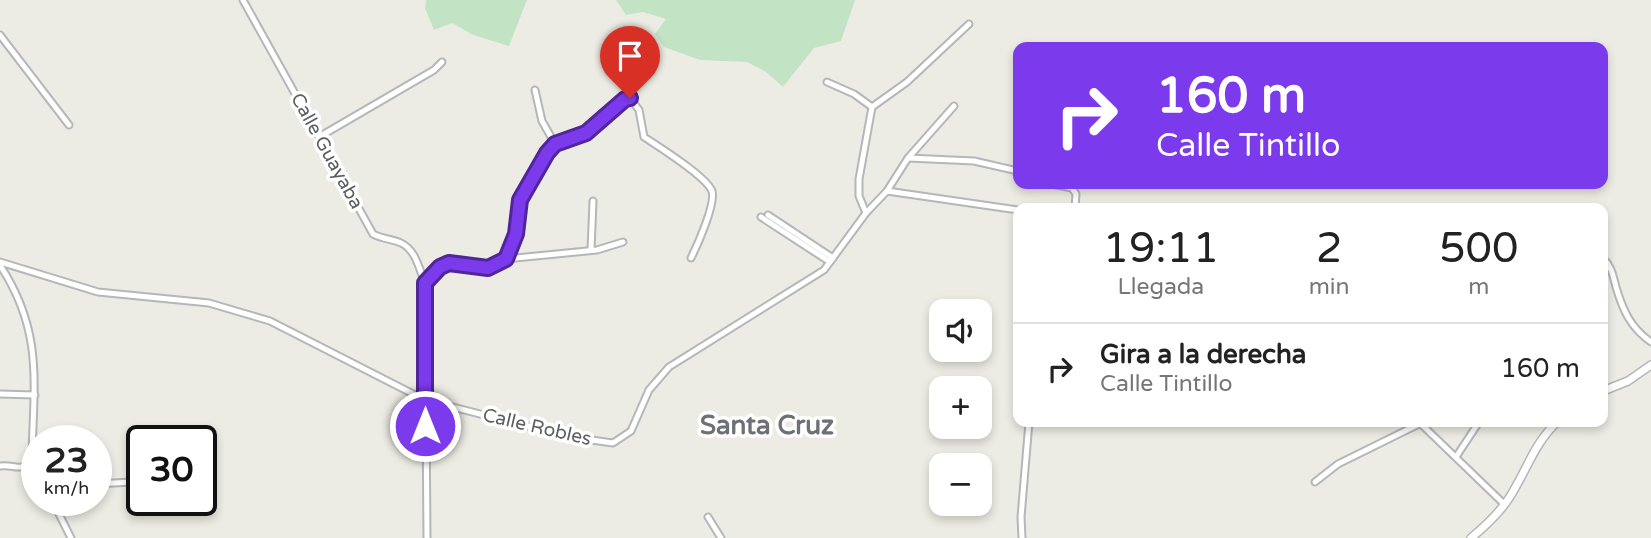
<!DOCTYPE html>
<html lang="es">
<meta charset="utf-8">
<style>
body{margin:0;font-family:"Varela Round",sans-serif;background:#f2f2f2;color:#222;height:100vh;display:flex;flex-direction:column;font-size:26px;white-space:nowrap}
*{box-sizing:border-box;margin:0}
p{font-size:23px;color:#767676}
.icon{flex:none;width:38px;height:38px;fill:none;stroke:currentColor;stroke-width:2;stroke-linecap:round;stroke-linejoin:round}
.map{position:relative;flex:1;overflow:hidden}
.panel{position:absolute;left:1013px;top:203px;width:595px;height:224px;display:flex;flex-direction:column;background:#fff;border-radius:14px;box-shadow:0 4px 10px #0003}
.panel>*{flex:none}
.banner{position:absolute;left:1013px;top:42px;width:595px;height:147px;border-radius:14px;box-shadow:0 4px 10px #0003;background:#7c3aed;color:#fff;overflow:hidden}
.tools{position:absolute;left:929px;top:299px;display:grid;gap:14px}
.tools a{display:grid;place-items:center;width:63px;height:63px;border-radius:14px;background:#fff;box-shadow:0 4px 10px #0003;font-size:35px}
.speed{position:absolute;left:21px;top:425px;display:flex;gap:14px;font-size:35px;font-weight:700;text-align:center}
.speed>*{display:grid;place-content:center;width:91px;height:91px;border-radius:50%;background:#fff;box-shadow:0 4px 10px #0003;line-height:1}
.speed small{font-size:18px;font-weight:400}
.speed .limit{border:4px solid #111;border-radius:10px;background:#fff;color:#111}
.pin{position:absolute;display:grid;place-items:center;width:60px;height:60px;color:#fff;margin:-72px -30px;border-radius:50% 50% 50% 0;rotate:-45deg;box-shadow:0 0 7px #0007}
.pin .icon{rotate:45deg}
.me{position:absolute;width:77px;margin:-38px;rotate:0deg;stroke-linejoin:round;filter:drop-shadow(0 0 5px #0008)}
.turn{display:flex;align-items:center;gap:24px;height:147px;padding:0 28px;font-size:32px}
.turn .icon{width:91px;height:91px;stroke-width:2.5}
.turn b{display:block;font-size:49px;line-height:60px}
.eta{display:flex;justify-content:space-evenly;align-items:center;height:119px;text-align:center}
.eta b{font-size:42px;font-weight:600;line-height:49px}
ul{padding:0;list-style:none}
li{display:flex;align-items:center;gap:21px;height:91px;padding:0 28px;border-top:2px solid #e0e0e0}
li div{flex:1}
li b{display:block;font-size:26px}
li em{font-style:normal}
.map>svg:first-child{display:block}
.green{fill:#c2e4c5}
.lines{fill:none;stroke-linecap:round;stroke-linejoin:round}
.minor-casing{stroke:#b4b6ba;stroke-width:9}
.tertiary-casing{stroke:#b4b6ba;stroke-width:10}
.minor{stroke:#fff;stroke-width:5}
.tertiary{stroke:#fff;stroke-width:7}
.route-casing{stroke:#51269a;stroke-width:18}
.route{stroke:#7c3aed;stroke-width:12}
.labels{text-anchor:middle;dominant-baseline:central;stroke-width:7;stroke-linejoin:round;paint-order:stroke}
.street-label{font-size:19px;fill:#5c5e63;stroke:#fff}
.district-label{font-size:26px;font-weight:bold;fill:#6d7075;stroke:#fff}
</style>
<div class="map">
<svg width="1651" height="538" viewBox="0 0 1651 538">
<rect width="100%" height="100%" fill="#edece4"/>
<g class="green">
<polygon points="426,0 527,0 509,46 473,35 452,23 434,30 425,8"/>
<polygon points="616,0 855,0 841,41 814,48 783,87 766,72 747,62 700,60 664,47 655,34 666,19 643,12 626,15"/>
</g>
<g class="lines">
<defs>
<g id="minor">
<path d="M 243,0 L 373,234 C 382,239 392,239 401,243 C 416,250 419,269 425,283 L 427,538"/>
<polyline points="0,35 69,125"/>
<polyline points="827,82 854,94 872,107"/>
<polyline points="535,90 542,121 555,144"/>
<polyline points="319,137 434,70 442,62"/>
<polyline points="908,158 974,161 1018,171"/>
<polyline points="1052,184 1072,188 1076,194 1075,208"/>
<polyline points="887,191 1018,210"/>
<polyline points="866,213 859,196 859,179 872,107 907,82 969,24"/>
<polyline points="768,215 833,258"/>
<polyline points="761,217 830,262"/>
<polyline points="591,250 593,201"/>
<path d="M 1603,258 C 1612,267 1613,276 1616,287 C 1623,311 1631,328 1651,342"/>
<polyline points="506,259 597,250 623,242"/>
<polyline points="0,262 98,292 209,303 270,321 425,400 570,437 613,443 631,431 649,390 669,367 824,270 866,213 887,191 908,158 954,106"/>
<path d="M 0,265 C 43,331 34,381 32,455 L 37,469"/>
<path d="M 425,283 L 440,267 L 449,263 L 488,268 L 506,259 L 516,234 L 520,200 L 547,153 L 555,144 L 586,133 L 625,99 L 630,98 L 639,110 L 644,137 C 659,147 706,176 712,191 C 716,204 697,246 691,258"/>
<polyline points="0,394 35,395"/>
<polyline points="1419,422 1504,504"/>
<polyline points="1456,457 1479,422"/>
<path d="M 0,466 C 16,464 18,473 34,460"/>
<polyline points="1315,482 1338,464 1421,423"/>
<polyline points="96,484 132,482 142,485"/>
<polyline points="52,500 71,538"/>
<polyline points="708,517 721,538"/>
<polyline points="1022,538 1021,517 1029,422"/>
</g>
<g id="tertiary">
<polyline points="1603,391 1628,381 1651,365"/>
<path d="M 1471,538 C 1488,524 1505,508 1515,488 C 1529,464 1536,442 1557,422"/>
</g>
</defs>
<use href="#minor" class="minor-casing"/>
<use href="#tertiary" class="tertiary-casing"/>
<use href="#minor" class="minor"/>
<use href="#tertiary" class="tertiary"/>
</g>
<g class="lines">
<defs>
<polyline id="route" points="425,426 425,283 440,267 449,263 488,268 506,259 516,234 520,200 547,153 555,144 586,133 625,99 630,98"/>
</defs>
<use href="#route" class="route-casing"/>
<use href="#route" class="route"/>
</g>
<g class="labels">
<g class="street-label">
<text transform="translate(327 151) rotate(61)">Calle Guayaba</text>
<text transform="translate(537 427) rotate(13)">Calle Robles</text>
</g>
<g class="district-label">
<text x="767" y="425">Santa Cruz</text>
</g>
</g>
</svg>
<div class="tools">
<a><svg class="icon" aria-label="sound" viewBox="0 0 24 24"><path d="M4 9h4l5-4v14l-5-4H4zM17 9q2 3 0 6"/></svg></a>
<a>+</a>
<a>−</a>
</div>
<div class="speed"><div>23<small>km/h</small></div><div class="limit">30</div></div>
<div class="pin" style="left:630px;top:98px;background:#d93025"><svg class="icon" aria-label="arrive" viewBox="0 0 24 24"><path d="M6 21V4h12l-3 4 3 4H6"/></svg></div>
<svg class="me" style="left:425px;top:426px" viewBox="-20 -20 40 40"><circle r="17" fill="#7c3aed" stroke="#fff" stroke-width="3"/><path d="M0-11L8 9 0 5-8 9z" fill="#fff"/></svg>
<div class="banner">
<div class="turn"><svg class="icon" aria-label="right" viewBox="0 0 24 24"><path d="M7 20v-9h11M14 6l5 5-5 5"/></svg><div><b>160 m</b>Calle Tintillo</div></div>
</div>
<section class="panel">
<div class="eta">
<div><b>19:11</b><p>Llegada</p></div>
<div><b>2</b><p>min</p></div>
<div><b>500</b><p>m</p></div>
</div>
<ul>
<li><svg class="icon" aria-label="right" viewBox="0 0 24 24"><path d="M7 20v-9h11M14 6l5 5-5 5"/></svg><div><b>Gira a la derecha</b><p>Calle Tintillo</p></div><em>160 m</em></li>
</ul>
</section>
</div>
